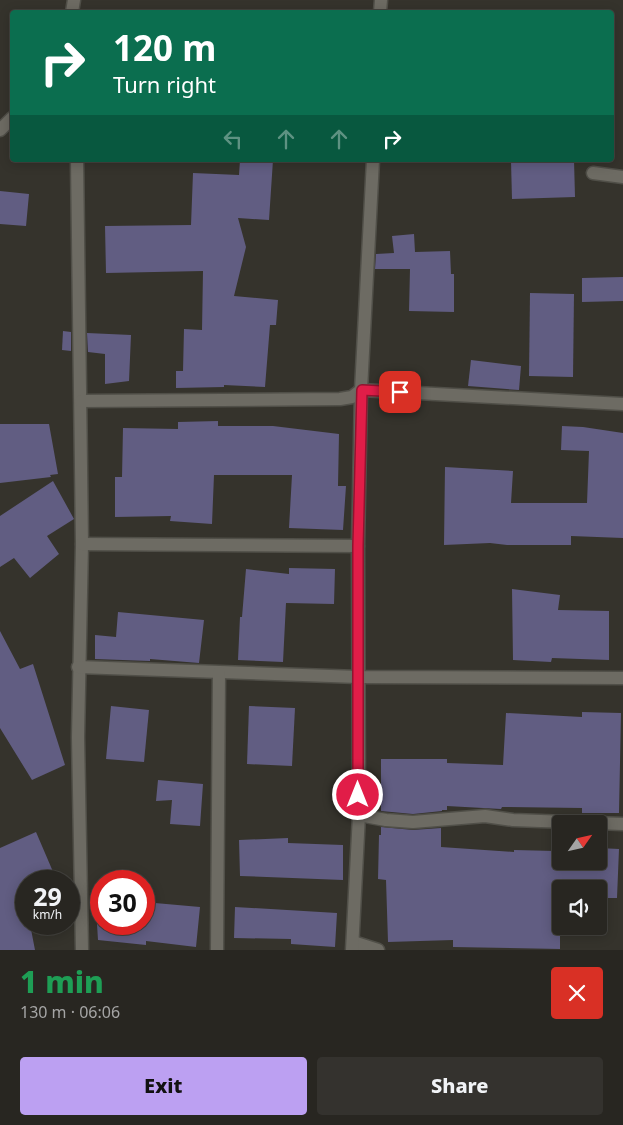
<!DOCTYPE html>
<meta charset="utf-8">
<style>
body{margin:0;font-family:"Noto Sans",sans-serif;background:#34322e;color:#f1f3f6;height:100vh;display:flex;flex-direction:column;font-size:19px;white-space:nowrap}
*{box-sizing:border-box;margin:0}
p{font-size:16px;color:#a5a5a5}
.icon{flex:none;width:28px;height:28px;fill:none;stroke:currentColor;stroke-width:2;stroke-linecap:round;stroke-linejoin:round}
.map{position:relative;height:950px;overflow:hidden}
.side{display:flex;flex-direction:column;background:#282621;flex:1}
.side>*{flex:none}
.top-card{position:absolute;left:10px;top:10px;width:604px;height:152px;border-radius:5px;box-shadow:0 2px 12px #0003,0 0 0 1px #44433f;background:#0b6e4f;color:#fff;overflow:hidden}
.needle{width:32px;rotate:56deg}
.controls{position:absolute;left:552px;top:815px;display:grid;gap:10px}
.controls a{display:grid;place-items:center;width:55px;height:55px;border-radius:5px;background:#282621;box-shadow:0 2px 12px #0003,0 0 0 1px #44433f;font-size:25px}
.speed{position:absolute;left:15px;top:870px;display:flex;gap:10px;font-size:25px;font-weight:700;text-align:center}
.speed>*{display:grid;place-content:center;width:65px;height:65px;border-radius:50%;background:#282621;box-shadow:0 2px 12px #0003,0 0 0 1px #44433f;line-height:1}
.speed small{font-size:12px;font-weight:400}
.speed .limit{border:8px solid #d22;background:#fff;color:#111}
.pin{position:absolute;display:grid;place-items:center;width:42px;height:42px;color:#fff;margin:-21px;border-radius:10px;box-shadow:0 2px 8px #0006}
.me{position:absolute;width:55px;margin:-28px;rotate:0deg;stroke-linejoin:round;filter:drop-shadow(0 0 4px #0008)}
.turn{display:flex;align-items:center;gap:18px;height:105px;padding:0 20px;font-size:22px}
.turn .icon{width:65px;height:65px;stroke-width:2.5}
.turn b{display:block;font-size:35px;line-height:42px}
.lanes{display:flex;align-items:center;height:48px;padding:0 20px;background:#0003;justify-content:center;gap:25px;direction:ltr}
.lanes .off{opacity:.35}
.round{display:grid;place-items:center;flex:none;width:52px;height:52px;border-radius:5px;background:#34322e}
.headline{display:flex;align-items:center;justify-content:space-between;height:85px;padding:0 20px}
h1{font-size:30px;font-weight:800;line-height:38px;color:#1e9e55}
.primary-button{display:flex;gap:10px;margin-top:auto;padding:10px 20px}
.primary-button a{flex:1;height:58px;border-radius:5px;background:#bca0f2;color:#111;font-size:20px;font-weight:800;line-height:58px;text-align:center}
.primary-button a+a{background:#34322e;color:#f1f3f6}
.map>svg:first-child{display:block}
.building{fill:#615d82}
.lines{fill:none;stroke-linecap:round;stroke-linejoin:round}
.street-casing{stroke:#504f48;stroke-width:15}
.street{stroke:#6d6b63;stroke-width:12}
.route-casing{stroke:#92132f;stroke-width:12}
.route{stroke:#e11d48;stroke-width:9}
</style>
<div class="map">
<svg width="623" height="950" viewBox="0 0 623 950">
<rect width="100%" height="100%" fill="#35332c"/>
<g class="building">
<polygon points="240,160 273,160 269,220 238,218 246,247 234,296 278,300 276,325 270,325 265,387 224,385 224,387 176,388 176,371 183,371 184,329 202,330 203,271 106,273 105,226 191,225 193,173 239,175"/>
<polygon points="574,160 575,197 512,199 511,161"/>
<polygon points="0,191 29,194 26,226 0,224"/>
<polygon points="414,234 415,252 450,251 451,274 454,274 454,312 409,311 410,269 375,269 376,254 394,253 392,236"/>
<polygon points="623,277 623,301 582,302 582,278"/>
<polygon points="530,293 574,294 573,377 529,376"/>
<polygon points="63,331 71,332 71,351 62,350"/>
<polygon points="87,333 131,335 129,381 105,384 105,354 88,352"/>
<polygon points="471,360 521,366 519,390 468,386"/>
<polygon points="218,421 218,426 273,426 339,434 338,486 346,486 343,530 289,528 292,475 214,475 212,524 170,521 171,516 115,517 115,477 122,477 123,428 178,429 178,422"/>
<polygon points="0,424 49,424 58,474 50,475 51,477 0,483"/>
<polygon points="562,426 583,427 623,433 623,538 571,536 571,545 507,545 490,543 444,545 445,467 513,471 511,503 587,503 589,451 561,450"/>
<polygon points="53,481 74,519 47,536 59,554 30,578 14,558 0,567 0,516"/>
<polygon points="289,568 335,569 334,604 286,603 283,662 238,660 240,617 242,617 246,569 289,574"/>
<polygon points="512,589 560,595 558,610 609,611 609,660 552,658 551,662 513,660"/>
<polygon points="118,612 204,620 199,663 150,659 150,661 95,659 95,635 116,637"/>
<polygon points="0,631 20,669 33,664 65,765 32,780 0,728"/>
<polygon points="111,706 149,710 144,762 106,759"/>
<polygon points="249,706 295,708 292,766 247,764"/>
<polygon points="582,712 621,713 619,813 582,813 582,808 502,807 501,809 447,806 447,810 442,810 442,811 413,814 381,811 381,759 447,759 447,763 503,765 506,713 582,717"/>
<polygon points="158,780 203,784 200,826 170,824 172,800 156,801"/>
<polygon points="381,827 413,830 441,828 441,847 514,852 514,850 555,851 555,861 599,861 599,848 619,849 617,898 599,898 599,889 560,889 560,949 453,947 453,940 388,942 386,880 378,879 379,835 381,835"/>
<polygon points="36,832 57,881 26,881 26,924 30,924 35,950 0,950 0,848"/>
<polygon points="288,838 288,843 343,845 343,880 240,876 239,840"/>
<polygon points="155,903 200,907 196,947 146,941 146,945 98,940 97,924 144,924 144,907 155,908"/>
<polygon points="235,907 337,913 335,947 291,944 291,939 234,938"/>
</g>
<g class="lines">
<defs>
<g id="street">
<polyline points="72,12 74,0"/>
<polyline points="380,12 381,0"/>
<polyline points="0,130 12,118"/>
<polyline points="77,160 82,544 78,737 82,950"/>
<polyline points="593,173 623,177"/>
<polyline points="81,401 340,399 352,397 361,390 623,404"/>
<polyline points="82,544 358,546"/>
<polyline points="78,667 358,677 623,678"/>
<polyline points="359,815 386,820 413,822 485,816 513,820 623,824"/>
<polyline points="353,942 378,950"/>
<polyline points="217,950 219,673"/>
<polyline points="352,950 359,815 358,546 361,390 373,160"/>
</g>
</defs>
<use href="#street" class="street-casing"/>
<use href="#street" class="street"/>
</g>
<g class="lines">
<defs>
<polyline id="route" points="358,795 358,546 362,390 400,392"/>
</defs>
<use href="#route" class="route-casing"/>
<use href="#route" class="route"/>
</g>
</svg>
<div class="controls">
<a><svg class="needle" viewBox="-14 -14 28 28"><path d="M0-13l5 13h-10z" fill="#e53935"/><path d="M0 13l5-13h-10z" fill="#a5a5a5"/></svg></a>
<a><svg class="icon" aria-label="sound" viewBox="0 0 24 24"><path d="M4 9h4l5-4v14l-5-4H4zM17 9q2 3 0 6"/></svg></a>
</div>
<div class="speed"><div>29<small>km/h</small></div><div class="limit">30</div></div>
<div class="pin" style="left:400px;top:392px;background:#d93025"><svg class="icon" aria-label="arrive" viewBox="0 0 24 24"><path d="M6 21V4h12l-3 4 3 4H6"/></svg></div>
<svg class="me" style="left:358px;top:795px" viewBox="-20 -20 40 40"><circle r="17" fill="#e11d48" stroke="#fff" stroke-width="3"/><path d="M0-11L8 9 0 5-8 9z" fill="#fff"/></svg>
<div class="top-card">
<div class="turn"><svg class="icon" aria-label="right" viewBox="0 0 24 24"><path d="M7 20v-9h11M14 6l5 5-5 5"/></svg><div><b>120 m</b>Turn right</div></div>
<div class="lanes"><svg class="icon off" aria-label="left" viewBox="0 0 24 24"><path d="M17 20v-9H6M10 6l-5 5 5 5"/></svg><svg class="icon off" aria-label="ahead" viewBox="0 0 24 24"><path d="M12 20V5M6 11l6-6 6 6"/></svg><svg class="icon off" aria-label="ahead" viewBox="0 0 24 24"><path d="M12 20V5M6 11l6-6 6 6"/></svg><svg class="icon" aria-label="right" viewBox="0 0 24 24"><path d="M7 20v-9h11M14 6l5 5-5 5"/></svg></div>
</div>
</div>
<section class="side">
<div class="headline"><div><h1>1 min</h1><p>130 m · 06:06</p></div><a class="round" style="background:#d93025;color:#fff"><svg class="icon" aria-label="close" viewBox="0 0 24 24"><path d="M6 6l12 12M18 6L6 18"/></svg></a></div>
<div class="primary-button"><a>Exit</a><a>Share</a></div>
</section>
